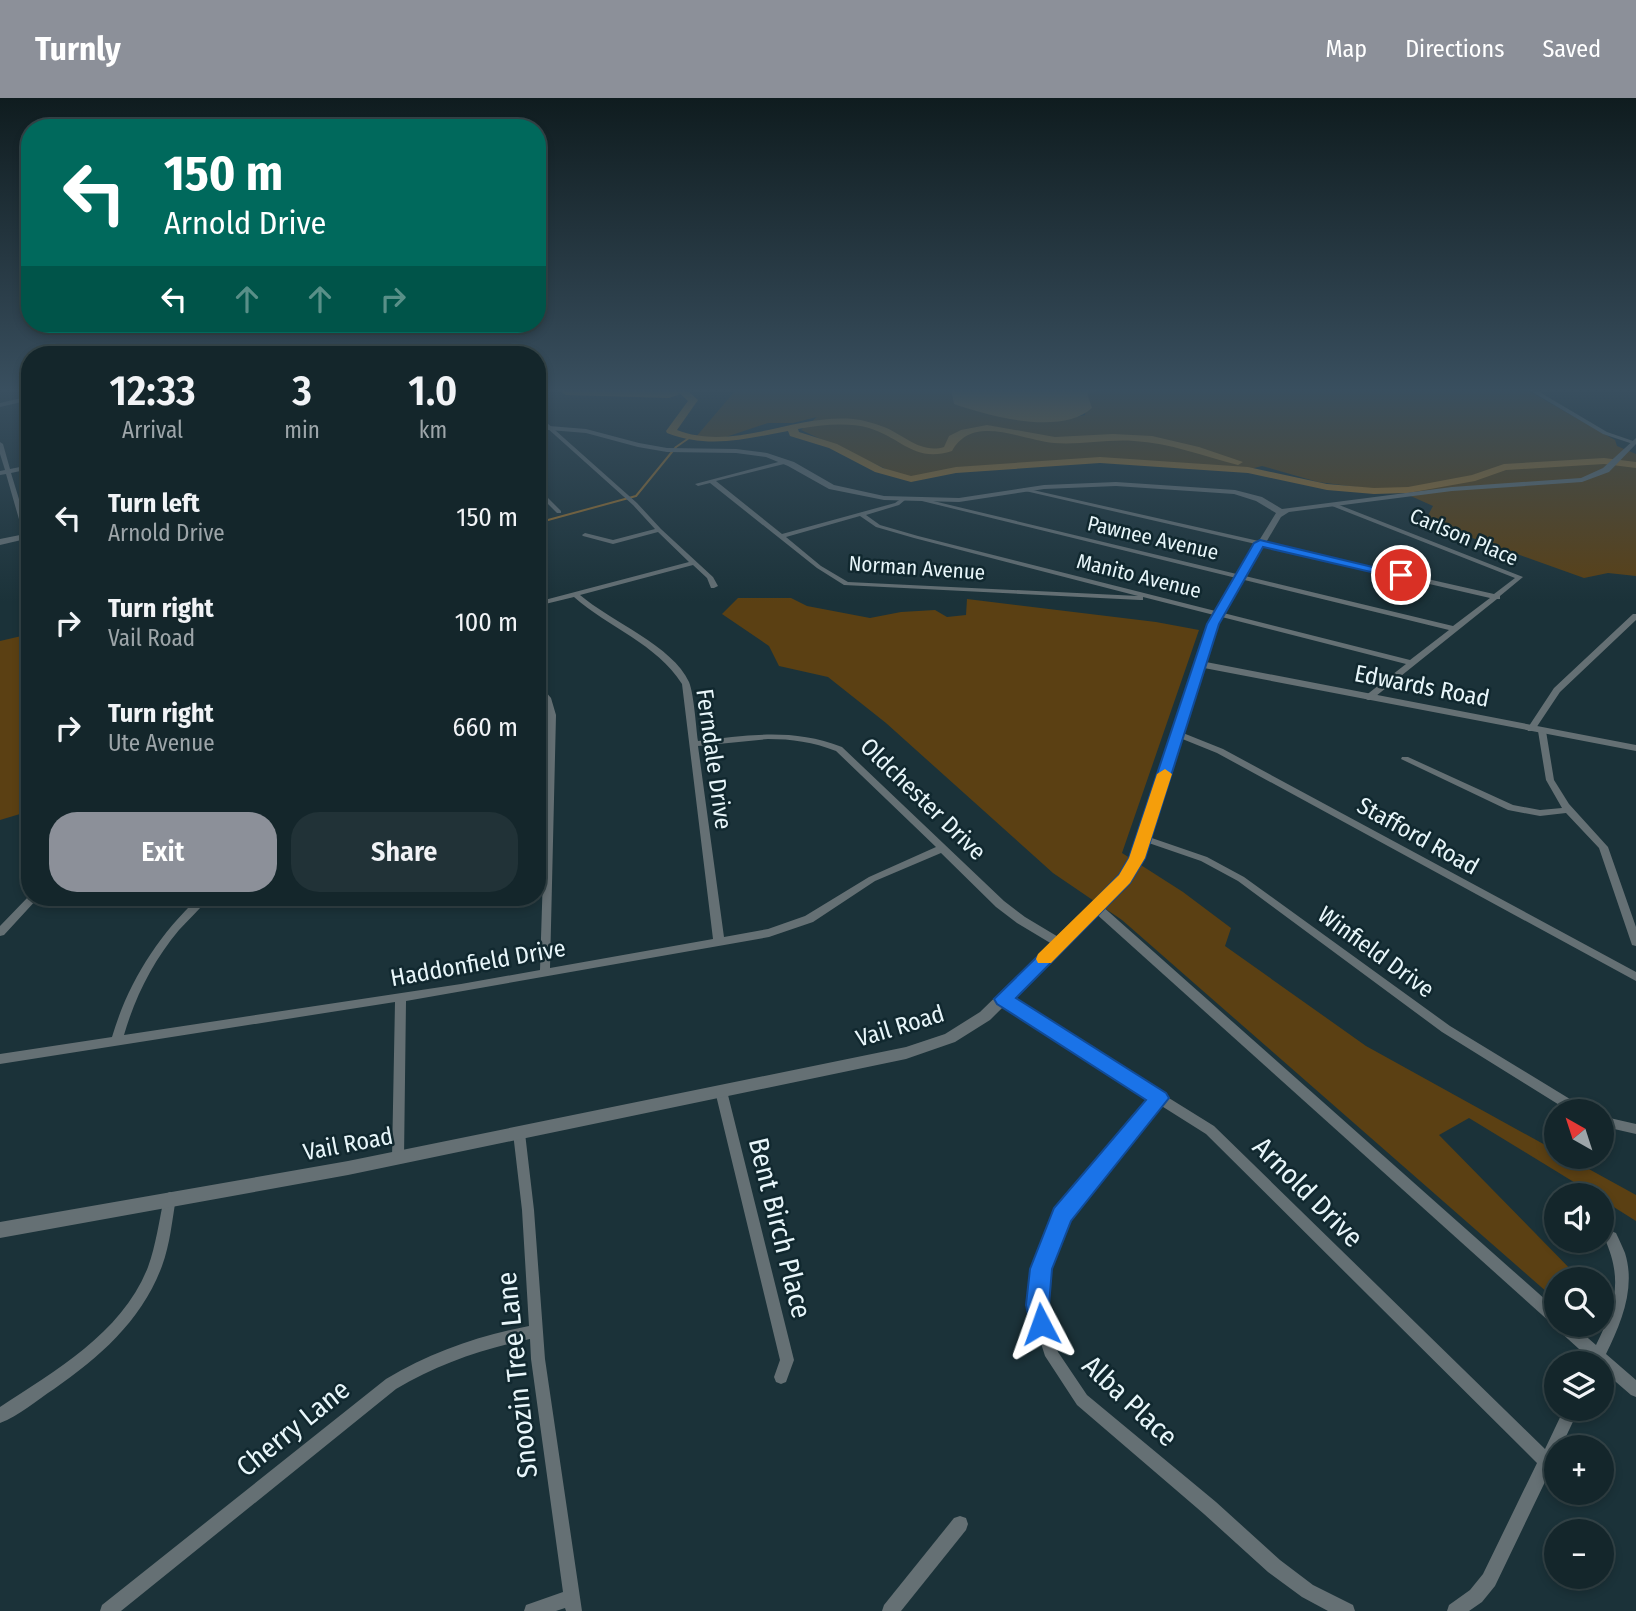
<!DOCTYPE html>
<meta charset="utf-8">
<style>
body{margin:0;font-family:"Fira Sans Condensed",sans-serif;background:#213237;color:#f1f3f6;height:100vh;display:flex;flex-direction:column;font-size:26px;white-space:nowrap}
*{box-sizing:border-box;margin:0}
p{font-size:23px;color:#9da5a9}
.icon{flex:none;width:38px;height:38px;fill:none;stroke:currentColor;stroke-width:2;stroke-linecap:round;stroke-linejoin:round}
.map{position:relative;flex:1;overflow:hidden}
.panel{position:absolute;left:21px;top:248px;width:525px;height:560px;display:flex;flex-direction:column;background:#14262b;border-radius:28px;box-shadow:0 4px 10px #0003,0 0 0 2px #334347}
.panel>*{flex:none}
.hud{position:absolute;left:21px;top:21px;width:525px;height:214px;border-radius:28px;box-shadow:0 4px 10px #0003,0 0 0 2px #334347;background:#00695c;color:#fff;overflow:hidden}
.needle{width:46px;rotate:321deg}
.fabs{position:absolute;left:1544px;top:1001px;display:grid;gap:14px}
.fabs a{display:grid;place-items:center;width:70px;height:70px;border-radius:50%;background:#14262b;box-shadow:0 4px 10px #0003,0 0 0 2px #334347;font-size:35px}
.pin{position:absolute;display:grid;place-items:center;width:60px;height:60px;color:#fff;margin:-30px;border:4px solid #fff;border-radius:50%;box-shadow:0 2px 7px #0007}
.me{position:absolute;width:77px;margin:-38px;rotate:356deg;stroke-linejoin:round;filter:drop-shadow(0 0 5px #0008)}
.turn{display:flex;align-items:center;gap:24px;height:147px;padding:0 28px;font-size:32px}
.turn .icon{width:91px;height:91px;stroke-width:2.5}
.turn b{display:block;font-size:49px;line-height:60px}
.lanes{display:flex;align-items:center;height:66px;padding:0 28px;background:#0003;justify-content:center;gap:35px;direction:ltr}
.lanes .off{opacity:.35}
.eta{display:flex;justify-content:space-evenly;align-items:center;height:119px;text-align:center}
.eta b{font-size:42px;font-weight:600;line-height:49px}
.button{display:flex;gap:14px;margin-top:auto;padding:14px 28px}
.button a{flex:1;height:80px;border-radius:28px;background:#8c9099;color:#fff;font-size:28px;font-weight:600;line-height:80px;text-align:center}
.button a+a{background:#213237;color:#f1f3f6}
ul{padding:0;list-style:none}
li{display:flex;align-items:center;gap:21px;height:105px;padding:0 28px}
li div{flex:1}
li b{display:block;font-size:26px}
li em{font-style:normal}
header{display:flex;align-items:center;gap:42px;box-sizing:border-box;height:98px;padding:0 35px;background:#8c9099;color:#fff}
header strong{font-size:33px}
nav{display:flex;gap:38px;margin-inline-start:auto;font-size:24px}
.map>svg:first-child{display:block}
.green{fill:#5b4013}
.water{fill:#986e2c}
.lines{fill:none;stroke-linecap:round;stroke-linejoin:round}
.stream{stroke:#986e2c;stroke-width:2}
.river{fill:#986e2c;fill-rule:evenodd}
.minor{fill:#657074;fill-rule:evenodd}
.tertiary{fill:#657074;fill-rule:evenodd}
.route{fill:#1a73e8;stroke:#114b97;stroke-width:2}
.slow{fill:#f59e0b}
.labels{text-anchor:middle;dominant-baseline:central;stroke-width:5;stroke-linejoin:round;paint-order:stroke}
.far-street-label{font-size:21px;fill:#e8f6fa;stroke:#11282f}
.street-label{font-size:24px;fill:#e8f6fa;stroke:#11282f}
.near-street-label{font-size:28px;fill:#e8f6fa;stroke:#11282f}
</style>
<header>
<strong>Turnly</strong>
<nav><a>Map</a><a>Directions</a><a>Saved</a></nav>
</header>
<div class="map">
<svg width="1636" height="1513" viewBox="0 0 1636 1513">
<rect width="100%" height="100%" fill="#1b3239"/>
<g class="green">
<path d="M 728,292 L 951,292 L 954,306 C 1004,318 1033,329 1085,317 L 1087,295 L 1102,292 L 1527,292 L 1615,342 L 1617,348 L 1636,356 L 1636,478 L 1608,475 L 1584,480 L 1425,423 L 1433,408 L 1404,395 L 1318,384 L 1262,368 L 1250,371 L 1106,361 L 956,370 L 918,379 L 899,377 L 801,332 L 817,319 L 793,325 L 768,325 L 723,340 L 695,340 L 735,293 Z"/>
<polygon points="738,500 791,500 807,508 870,520 901,514 935,512 947,519 966,517 967,501 1156,524 1199,532 1122,755 1183,794 1231,830 1225,848 1366,948 1556,1053 1556,1059 1567,1059 1636,1097 1636,1123 1601,1101 1601,1097 1595,1097 1469,1020 1439,1037 1580,1181 1556,1181 1556,1202 1122,822 1053,775 886,625 828,579 779,568 769,548 722,516"/>
<polygon points="30,536 30,713 0,722 0,543"/>
</g>
<g class="water">
<polygon points="558,292 681,292 678,297 669,300 566,297"/>
<path d="M 951,292 L 1102,292 L 1087,295 L 1092,310 C 1062,338 988,318 954,306 Z"/>
</g>
<g class="lines">
<polyline class="stream" points="537,425 636,398 676,349 689,340"/>
<path class="river" d="M 676,292 L 687,292 L 698,302 L 677,332 C 734,354 794,316 853,321 C 863,322 874,325 884,329 C 904,337 921,356 944,349 L 949,338 L 961,332 L 987,327 L 1055,339 L 1113,336 L 1152,338 L 1199,349 L 1243,364 L 1238,367 C 1203,358 1170,345 1134,343 C 1107,341 1081,347 1054,345 C 1020,342 973,315 952,353 C 914,365 902,340 869,330 C 847,324 821,327 798,331 L 799,334 L 837,346 L 883,370 L 911,378 L 956,369 L 1100,359 L 1248,369 L 1327,386 L 1374,390 L 1408,389 L 1472,377 L 1504,366 L 1604,360 L 1636,364 L 1636,370 L 1604,366 L 1506,372 L 1475,383 L 1408,395 L 1374,396 L 1327,392 L 1248,375 L 1100,365 L 956,375 L 911,384 L 875,374 L 829,350 L 790,338 L 788,333 C 745,341 709,351 667,335 L 666,333 L 688,303 Z"/>
<g class="minor">
<polygon points="1529,292 1536,292 1607,334 1636,344 1633,346 1603,336"/>
<polygon points="30,298 30,302 0,309 0,305"/>
<path d="M 537,316 L 637,405 L 661,431 L 713,479 L 718,488 L 714,490 L 711,490 L 707,480 L 693,467 L 580,497 C 610,523 673,548 689,584 C 694,596 696,629 698,643 C 749,637 792,630 842,649 L 1004,803 L 1025,819 L 1065,843 L 1066,846 L 1065,849 L 1057,849 L 1017,825 L 996,809 L 941,755 L 875,783 L 813,824 L 769,839 L 406,903 L 404,1060 L 402,1064 L 398,1065 L 394,1064 L 392,1060 L 395,904 L 0,966 L 0,956 L 112,939 C 128,885 157,839 198,800 L 209,800 C 200,811 189,821 179,832 C 153,863 135,899 124,937 L 461,886 L 540,872 L 548,617 L 543,601 L 537,594 L 537,587 L 540,587 L 551,600 L 556,617 L 550,870 L 713,841 L 682,586 C 657,546 608,529 574,499 L 537,508 L 537,504 L 689,464 L 658,434 L 613,446 L 583,438 L 582,437 L 585,435 L 613,442 L 655,431 L 633,407 L 537,321 ZM 768,641 C 792,641 813,644 836,653 L 936,749 L 869,779 L 805,818 L 768,831 L 724,839 L 698,648 Z"/>
<polygon points="0,344 3,346 10,371 30,367 30,371 11,375 30,437 30,451 27,449 6,376 0,377 0,373 5,372 0,356"/>
<path d="M 786,362 L 789,364 L 788,365 L 716,383 L 782,436 L 895,405 L 902,400 L 905,402 L 899,407 L 866,417 L 880,427 L 918,438 L 1410,562 L 1449,532 L 922,403 L 925,401 L 1453,528 L 1490,500 L 1021,392 L 1024,390 L 1494,496 L 1515,480 L 1332,408 L 1331,407 L 1334,405 L 1523,479 L 1500,498 L 1500,501 L 1497,501 L 1371,602 L 1368,602 L 1364,600 L 1365,598 L 1406,566 L 1143,499 L 1143,502 L 1140,502 L 844,487 L 817,470 L 710,385 L 698,388 L 695,386 ZM 860,418 L 876,429 L 914,440 L 1138,498 L 848,484 L 821,468 L 786,439 Z"/>
<polygon points="537,389 561,413 561,415 557,415 537,395"/>
<polygon points="1633,516 1636,516 1636,522 1560,594 1534,633 1528,633 1527,631 1554,590"/>
<polygon points="1542,630 1546,633 1554,682 1569,706 1608,749 1636,829 1636,848 1632,847 1631,844 1599,750 1566,715 1540,718 1508,712 1401,661 1402,659 1408,659 1513,707 1540,712 1562,710 1546,682 1538,633"/>
<polygon points="1178,633 1223,651 1636,874 1636,883 1217,655 1175,638 1174,636 1175,634"/>
<polygon points="1143,737 1207,759 1244,779 1450,928 1583,1009 1585,1013 1569,1013 1442,934 1238,783 1201,763 1140,742 1138,740 1140,738"/>
<polygon points="29,798 30,800 38,800 4,837 0,838 0,828"/>
<polygon points="1097,806 1101,807 1556,1211 1556,1227 1551,1225 1093,813 1092,810 1093,807"/>
<polygon points="1003,897 1214,1028 1545,1351 1564,1311 1579,1311 1561,1349 1556,1349 1556,1361 1495,1488 1482,1504 1469,1513 1447,1513 1449,1507 1470,1492 1483,1476 1537,1365 1206,1036 1160,1007 1103,1073 1077,1108 1057,1143 1046,1178 1046,1217 1058,1254 1087,1297 1216,1404 1280,1462 1313,1487 1353,1507 1355,1513 1328,1513 1302,1499 1268,1474 1204,1416 1077,1307 1045,1258 1032,1217 1033,1178 1045,1140 1068,1100 1094,1065 1151,1001 999,904 998,901 999,898"/>
<polygon points="721,988 725,990 727,993 794,1262 786,1284 781,1286 776,1284 774,1279 780,1262 715,993 717,990"/>
<polygon points="1601,1018 1636,1026 1636,1036 1601,1028"/>
<path d="M 519,1030 L 523,1031 L 525,1035 L 534,1112 L 545,1261 L 582,1513 L 566,1513 L 565,1510 L 556,1513 L 524,1513 L 526,1507 L 563,1494 L 531,1261 L 530,1241 C 482,1251 438,1266 396,1291 L 121,1513 L 100,1513 L 102,1507 L 386,1281 C 431,1254 478,1238 529,1228 L 522,1112 L 513,1035 L 515,1031 Z"/>
<path d="M 170,1094 L 175,1096 L 176,1100 C 172,1123 170,1146 162,1168 C 142,1222 100,1259 54,1291 C 37,1302 19,1318 0,1325 L 0,1309 C 55,1273 123,1234 148,1169 C 156,1147 159,1123 164,1100 L 165,1096 Z"/>
<path d="M 1611,1133 L 1616,1135 C 1619,1141 1622,1148 1625,1155 C 1636,1190 1621,1225 1606,1256 L 1636,1282 L 1636,1299 L 1631,1297 L 1601,1271 L 1601,1265 L 1587,1265 L 1589,1260 L 1558,1232 L 1556,1227 L 1573,1227 L 1596,1247 C 1616,1207 1623,1181 1604,1139 L 1606,1135 Z"/>
<polygon points="960,1418 966,1420 968,1426 966,1432 901,1513 882,1513 884,1507 954,1420"/>
</g>
<g class="tertiary">
<polygon points="537,327 586,331 639,345 667,350 736,351 767,355 794,364 834,387 884,398 959,400 1044,387 1116,384 1235,392 1262,399 1282,411 1452,389 1581,380 1603,370 1636,340 1636,346 1609,374 1582,384 1452,393 1289,414 1281,419 1218,526 1206,564 1636,647 1636,653 1204,570 1143,760 1129,784 990,922 955,944 906,961 348,1077 0,1140 0,1124 348,1063 906,949 945,936 980,914 1120,778 1131,760 1208,526 1276,415 1256,403 1234,396 1116,388 1044,391 959,404 884,402 829,391 788,368 766,359 736,355 667,354 638,349 586,335 537,331"/>
<polygon points="30,435 30,440 0,447 0,441"/>
</g>
</g>
<linearGradient id="sky" x2="0" y2="1"><stop stop-color="#0f1c1f"/><stop offset="0.58" stop-color="#394f5f"/><stop offset="1" stop-color="#394f5f" stop-opacity="0"/></linearGradient>
<rect width="1636" height="504" fill="url(#sky)"/>
<polygon class="route" points="1260,442 1406,477 1401,481 1263,449 1219,526 1145,760 1130,785 1016,900 1166,995 1169,1000 1071,1123 1052,1171 1049,1207 1052,1226 1049,1234 1041,1238 1032,1234 1026,1207 1030,1171 1054,1110 1146,1002 997,906 994,901 1091,806 1119,777 1129,760 1207,526 1254,445"/>
<polygon class="slow" points="1165,671 1172,676 1145,760 1130,785 1051,865 1038,865 1036,861 1038,856 1119,777 1129,760 1157,676"/>
<g class="labels">
<g class="far-street-label">
<text transform="translate(1464 439) rotate(23)">Carlson Place</text>
<text transform="translate(1153 440) rotate(13)">Pawnee Avenue</text>
<text transform="translate(917 470) rotate(4)">Norman Avenue</text>
<text transform="translate(1139 478) rotate(14)">Manito Avenue</text>
</g>
<g class="street-label">
<text transform="translate(1422 588) rotate(11)">Edwards Road</text>
<text transform="translate(714 661) rotate(82)">Ferndale Drive</text>
<text transform="translate(923 701) rotate(44)">Oldchester Drive</text>
<text transform="translate(1418 738) rotate(29)">Stafford Road</text>
<text transform="translate(1376 854) rotate(36)">Winfield Drive</text>
<text transform="translate(478 865) rotate(-10)">Haddonfield Drive</text>
<text transform="translate(900 928) rotate(-17)">Vail Road</text>
<text transform="translate(348 1046) rotate(-11)">Vail Road</text>
</g>
<g class="near-street-label">
<text transform="translate(1308 1094) rotate(45)">Arnold Drive</text>
<text transform="translate(780 1130) rotate(76)">Bent Birch Place</text>
<text transform="translate(517 1277) rotate(-96)">Snoozin Tree Lane</text>
<text transform="translate(1130 1303) rotate(43)">Alba Place</text>
<text transform="translate(293 1330) rotate(-39)">Cherry Lane</text>
</g>
</g>
</svg>
<div class="fabs">
<a><svg class="needle" viewBox="-14 -14 28 28"><path d="M0-13l5 13h-10z" fill="#e53935"/><path d="M0 13l5-13h-10z" fill="#9da5a9"/></svg></a>
<a><svg class="icon" aria-label="sound" viewBox="0 0 24 24"><path d="M4 9h4l5-4v14l-5-4H4zM17 9q2 3 0 6"/></svg></a>
<a><svg class="icon" aria-label="search" viewBox="0 0 24 24"><circle cx="10" cy="10" r="6"/><path d="M15 15l6 6"/></svg></a>
<a><svg class="icon" aria-label="layers" viewBox="0 0 24 24"><path d="M12 4l9 5-9 5-9-5zM3 14l9 5 9-5"/></svg></a>
<a>+</a>
<a>−</a>
</div>
<div class="pin" style="left:1401px;top:477px;background:#d93025"><svg class="icon" aria-label="arrive" viewBox="0 0 24 24"><path d="M6 21V4h12l-3 4 3 4H6"/></svg></div>
<svg class="me" style="left:1041px;top:1226px" viewBox="-20 -20 40 40"><path d="M0-17L14 15 0 8-14 15z" fill="#1a73e8" stroke="#fff" stroke-width="4"/></svg>
<div class="hud">
<div class="turn"><svg class="icon" aria-label="left" viewBox="0 0 24 24"><path d="M17 20v-9H6M10 6l-5 5 5 5"/></svg><div><b>150 m</b>Arnold Drive</div></div>
<div class="lanes"><svg class="icon" aria-label="left" viewBox="0 0 24 24"><path d="M17 20v-9H6M10 6l-5 5 5 5"/></svg><svg class="icon off" aria-label="ahead" viewBox="0 0 24 24"><path d="M12 20V5M6 11l6-6 6 6"/></svg><svg class="icon off" aria-label="ahead" viewBox="0 0 24 24"><path d="M12 20V5M6 11l6-6 6 6"/></svg><svg class="icon off" aria-label="right" viewBox="0 0 24 24"><path d="M7 20v-9h11M14 6l5 5-5 5"/></svg></div>
</div>
<section class="panel">
<div class="eta">
<div><b>12:33</b><p>Arrival</p></div>
<div><b>3</b><p>min</p></div>
<div><b>1.0</b><p>km</p></div>
</div>
<ul>
<li><svg class="icon" aria-label="left" viewBox="0 0 24 24"><path d="M17 20v-9H6M10 6l-5 5 5 5"/></svg><div><b>Turn left</b><p>Arnold Drive</p></div><em>150 m</em></li>
<li><svg class="icon" aria-label="right" viewBox="0 0 24 24"><path d="M7 20v-9h11M14 6l5 5-5 5"/></svg><div><b>Turn right</b><p>Vail Road</p></div><em>100 m</em></li>
<li><svg class="icon" aria-label="right" viewBox="0 0 24 24"><path d="M7 20v-9h11M14 6l5 5-5 5"/></svg><div><b>Turn right</b><p>Ute Avenue</p></div><em>660 m</em></li>
</ul>
<div class="button"><a>Exit</a><a>Share</a></div>
</section>
</div>
